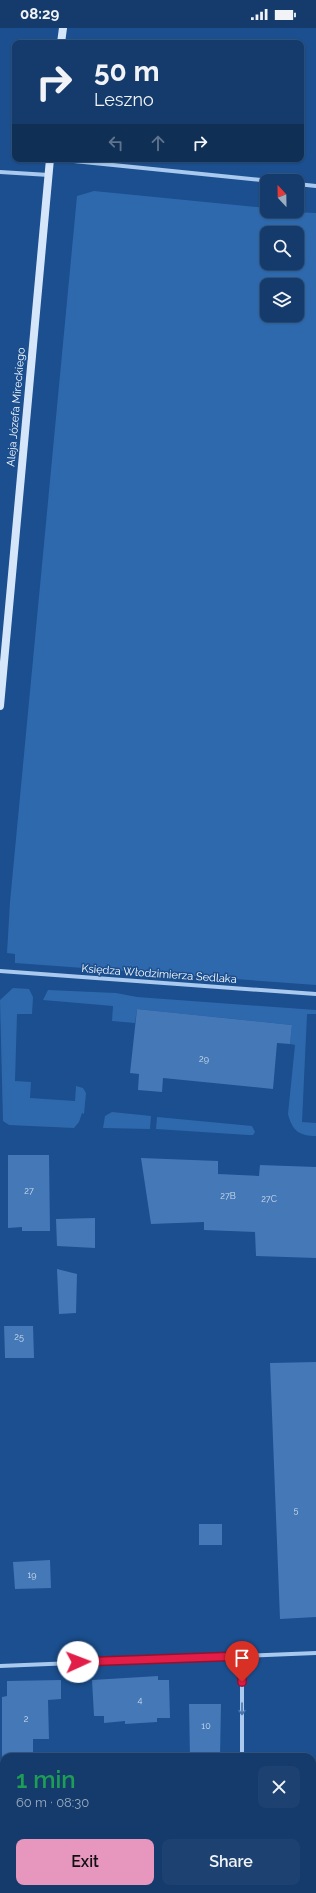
<!DOCTYPE html>
<meta charset="utf-8">
<style>
body{margin:0;font-family:Raleway,sans-serif;background:#1d4271;color:#f1f3f6;height:100vh;display:flex;flex-direction:column;font-size:15px;white-space:nowrap}
*{box-sizing:border-box;margin:0}
p{font-size:13px;color:#9dadc1}
.icon{flex:none;width:22px;height:22px;fill:none;stroke:currentColor;stroke-width:2;stroke-linecap:round;stroke-linejoin:round}
.map{position:relative;flex:1;overflow:hidden}
.side{position:absolute;left:0px;top:1725px;width:316px;height:140px;display:flex;flex-direction:column;background:#143b6b;border-radius:12px 12px 0 0;box-shadow:0 1px 3px #0004,0 0 0 1px #33557e}
.side>*{flex:none}
.hud{position:absolute;left:12px;top:12px;width:292px;height:122px;border-radius:8px;box-shadow:0 1px 3px #0004,0 0 0 1px #33557e;background:#143b6b;color:#f1f3f6;overflow:hidden}
.needle{width:26px;rotate:338deg}
.buttons{position:absolute;left:260px;top:146px;display:grid;gap:8px}
.buttons a{display:grid;place-items:center;width:44px;height:44px;border-radius:8px;background:#143b6b;box-shadow:0 1px 3px #0004,0 0 0 1px #33557e;font-size:20px}
.pin{position:absolute;display:grid;place-items:center;width:34px;height:34px;color:#fff;margin:-41px -17px;border-radius:50% 50% 50% 0;rotate:-45deg;box-shadow:0 0 4px #0007}
.pin .icon{rotate:45deg}
.me{position:absolute;width:44px;margin:-22px;rotate:88deg;stroke-linejoin:round;filter:drop-shadow(0 0 3px #0008)}
.turn{display:flex;align-items:center;gap:14px;height:84px;padding:0 16px;font-size:18px}
.turn .icon{width:52px;height:52px;stroke-width:2.5}
.turn b{display:block;font-size:28px;line-height:34px}
.lanes{display:flex;align-items:center;height:38px;padding:0 16px;background:#0003;justify-content:center;gap:20px;direction:ltr}
.lanes .off{opacity:.35}
.round{display:grid;place-items:center;flex:none;width:42px;height:42px;border-radius:8px;background:#1d4271}
.summary{display:flex;align-items:center;justify-content:space-between;height:68px;padding:0 16px}
h1{font-size:24px;font-weight:600;line-height:30px;color:#1e9e55}
.cta{display:flex;gap:8px;margin-top:auto;padding:8px 16px}
.cta a{flex:1;height:46px;border-radius:8px;background:#e797bd;color:#111;font-size:16px;font-weight:600;line-height:46px;text-align:center}
.cta a+a{background:#1d4271;color:#f1f3f6}
.status{display:flex;justify-content:space-between;align-items:center;height:28px;padding:0 20px;background:#143b6b;direction:ltr}
.status svg{height:11px;fill:currentColor}
.map>svg:first-child{display:block}
.green{fill:#2e69ad;fill-rule:evenodd}
.building{fill:#4478b7}
.lines{fill:none;stroke-linecap:round;stroke-linejoin:round}
.street{stroke:#a9c9ee;stroke-width:4}
.secondary{stroke:#d6e6fa;stroke-width:8}
.oneway{stroke:#4674ac}
.route-casing{stroke:#92132f;stroke-width:10}
.route{stroke:#e11d48;stroke-width:7}
.labels{text-anchor:middle;dominant-baseline:central;stroke-width:3;stroke-linejoin:round;paint-order:stroke}
.number-label{font-size:9px;fill:#d0dded}
.street-label{font-size:11px;fill:#fff;stroke:#1b4f8f}
</style>
<div class="status"><b>08:29</b><svg viewBox="0 0 49 12"><path d="M0 12V9h3v3zM5 12V6h3v6zM10 12V3h3v9zM15 12V0h3v12zM26 1h20v11H26zM47 4h2v5h-2z"/></svg></div>
<div class="map">
<svg width="316" height="1865" viewBox="0 0 316 1865">
<rect width="100%" height="100%" fill="#1b4f8f"/>
<g class="green">
<path d="M 94,163 L 267,180 L 267,183 L 316,185 L 316,957 L 15,935 L 15,926 L 7,925 L 10,874 L 77,168 ZM 267,205 L 297,205 L 297,235 L 267,235 ZM 267,257 L 297,257 L 297,287 L 267,287 Z"/>
<polygon points="13,960 29,961 33,969 32,986 17,986 15,1053 31,1054 30,1070 75,1073 76,1058 83,1060 86,1065 84,1086 82,1085 79,1094 74,1100 9,1097 3,1093 0,972"/>
<path d="M 48,962 L 116,965 L 137,969 L 316,982 L 316,986 L 307,986 L 302,1094 L 316,1095 L 316,1108 C 300,1108 292,1103 288,1086 L 295,1017 L 290,1016 L 292,997 L 137,981 L 135,995 L 112,993 L 113,978 L 43,972 Z"/>
<polygon points="112,1084 151,1088 150,1101 103,1100 105,1088"/>
<polygon points="157,1089 252,1098 255,1104 253,1107 248,1107 156,1101"/>
</g>
<g class="building">
<polygon points="137,981 292,997 290,1016 277,1015 273,1061 163,1050 162,1064 138,1062 139,1046 130,1045"/>
<polygon points="8,1127 49,1127 50,1203 22,1203 22,1199 8,1200"/>
<polygon points="141,1130 218,1133 218,1146 259,1148 260,1137 316,1139 316,1230 256,1228 255,1204 204,1202 204,1194 151,1196"/>
<polygon points="95,1190 95,1220 57,1218 56,1191"/>
<polygon points="57,1241 77,1246 76,1285 59,1286"/>
<polygon points="4,1298 33,1298 34,1330 5,1330"/>
<polygon points="316,1334 316,1589 280,1591 270,1335"/>
<rect x="199" y="1496" width="23" height="21"/>
<polygon points="50,1532 51,1560 15,1561 13,1534"/>
<polygon points="158,1648 158,1652 169,1652 170,1690 157,1690 157,1694 125,1696 125,1693 104,1695 104,1688 94,1688 92,1652"/>
<polygon points="61,1652 61,1671 48,1672 49,1711 33,1711 33,1729 2,1729 2,1669 7,1668 7,1653"/>
<polygon points="189,1676 221,1676 220,1729 190,1729"/>
</g>
<g class="lines">
<g class="street">
<polyline points="54,131 271,153"/>
<polyline points="0,144 49,147"/>
<polyline points="297,156 316,158"/>
<polyline points="0,943 316,966"/>
<polyline points="0,1638 316,1625"/>
<polyline points="242,1729 242,1628"/>
<polyline points="243,1861 243,1865"/>
</g>
<g class="secondary">
<polyline points="61,15 63,0"/>
<polyline points="0,678 50,131"/>
</g>
</g>
<defs><path id="oneway-shaft" d="M-6 0H5M1.5-3L5.5 0L1.5 3" fill="none" stroke-width="1.6" stroke-linecap="round" stroke-linejoin="round"/></defs>
<use class="oneway" href="#oneway-shaft" transform="translate(242 1681) rotate(90)"/>
<g class="lines">
<defs>
<polyline id="route" points="78,1634 242,1628 242,1654"/>
</defs>
<use href="#route" class="route-casing"/>
<use href="#route" class="route"/>
</g>
<g class="labels">
<g class="number-label">
<text x="204" y="1031">29</text>
<text x="29" y="1163">27</text>
<text x="228" y="1168">27B</text>
<text x="269" y="1171">27C</text>
<text x="19" y="1309">25</text>
<text x="296" y="1482">5</text>
<text x="32" y="1547">19</text>
<text x="140" y="1672">4</text>
<text x="26" y="1691">2</text>
<text x="206" y="1698">10</text>
</g>
<g class="street-label">
<text transform="translate(16 379) rotate(-85)">Aleja Józefa Mireckiego</text>
<text transform="translate(159 946) rotate(4)">Księdza Włodzimierza Sedlaka</text>
</g>
</g>
</svg>
<div class="buttons">
<a><svg class="needle" viewBox="-14 -14 28 28"><path d="M0-13l5 13h-10z" fill="#e53935"/><path d="M0 13l5-13h-10z" fill="#9dadc1"/></svg></a>
<a><svg class="icon" aria-label="search" viewBox="0 0 24 24"><circle cx="10" cy="10" r="6"/><path d="M15 15l6 6"/></svg></a>
<a><svg class="icon" aria-label="layers" viewBox="0 0 24 24"><path d="M12 4l9 5-9 5-9-5zM3 14l9 5 9-5"/></svg></a>
</div>
<div class="pin" style="left:242px;top:1654px;background:#d93025"><svg class="icon" aria-label="arrive" viewBox="0 0 24 24"><path d="M6 21V4h12l-3 4 3 4H6"/></svg></div>
<svg class="me" style="left:78px;top:1634px" viewBox="-20 -20 40 40"><circle r="19" fill="#fff"/><path d="M0-13L10 11 0 6-10 11z" fill="#e11d48"/></svg>
<div class="hud">
<div class="turn"><svg class="icon" aria-label="right" viewBox="0 0 24 24"><path d="M7 20v-9h11M14 6l5 5-5 5"/></svg><div><b>50 m</b>Leszno</div></div>
<div class="lanes"><svg class="icon off" aria-label="left" viewBox="0 0 24 24"><path d="M17 20v-9H6M10 6l-5 5 5 5"/></svg><svg class="icon off" aria-label="ahead" viewBox="0 0 24 24"><path d="M12 20V5M6 11l6-6 6 6"/></svg><svg class="icon" aria-label="right" viewBox="0 0 24 24"><path d="M7 20v-9h11M14 6l5 5-5 5"/></svg></div>
</div>
<section class="side">
<div class="summary"><div><h1>1 min</h1><p>60 m · 08:30</p></div><a class="round"><svg class="icon" aria-label="close" viewBox="0 0 24 24"><path d="M6 6l12 12M18 6L6 18"/></svg></a></div>
<div class="cta"><a>Exit</a><a>Share</a></div>
</section>
</div>
